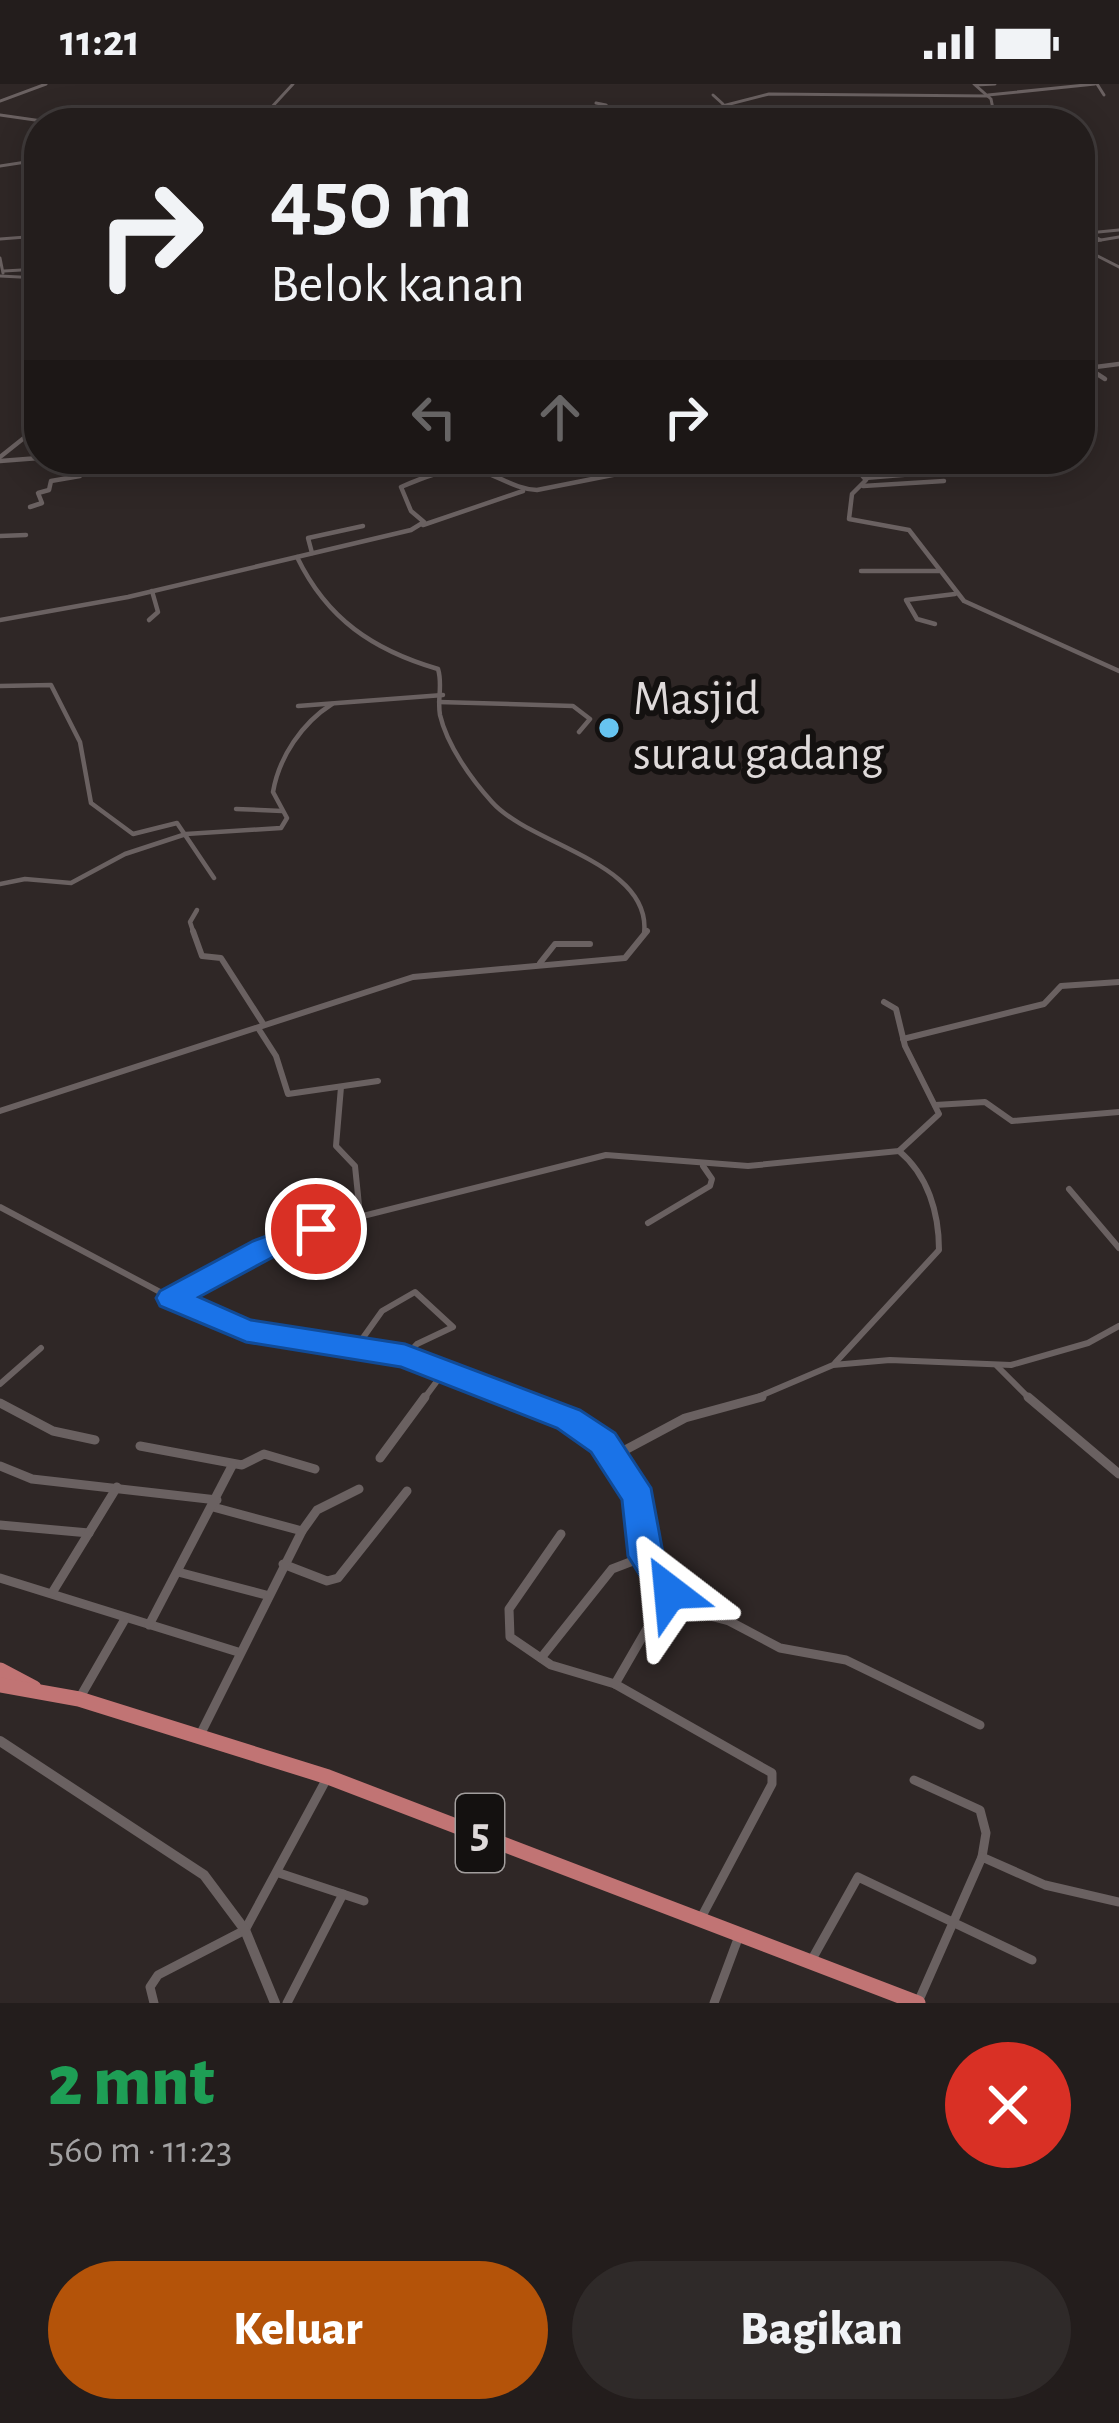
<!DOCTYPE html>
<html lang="id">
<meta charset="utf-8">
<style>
body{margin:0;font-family:"Alegreya Sans",sans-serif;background:#2f2a29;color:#f1f3f6;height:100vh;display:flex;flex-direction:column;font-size:45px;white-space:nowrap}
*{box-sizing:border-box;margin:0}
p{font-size:39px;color:#a3a2a3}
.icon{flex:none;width:66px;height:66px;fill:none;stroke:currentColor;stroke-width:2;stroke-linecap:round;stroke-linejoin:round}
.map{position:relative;height:1919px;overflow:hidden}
.sheet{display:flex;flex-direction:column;background:#231d1c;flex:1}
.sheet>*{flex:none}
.guide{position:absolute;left:24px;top:24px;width:1071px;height:366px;border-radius:48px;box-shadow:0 6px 30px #0003,0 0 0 3px #403b3b;background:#231d1c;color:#f1f3f6;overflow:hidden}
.pin{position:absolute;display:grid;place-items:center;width:102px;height:102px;color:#fff;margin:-51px;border:6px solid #fff;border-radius:50%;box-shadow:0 3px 12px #0007}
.me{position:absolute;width:132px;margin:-66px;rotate:331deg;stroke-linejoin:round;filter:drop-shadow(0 0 9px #0008)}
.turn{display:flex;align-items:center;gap:42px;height:252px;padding:0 48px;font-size:54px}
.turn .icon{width:156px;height:156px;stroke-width:2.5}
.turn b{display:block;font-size:84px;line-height:102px}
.lanes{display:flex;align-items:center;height:114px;padding:0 48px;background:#0003;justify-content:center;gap:60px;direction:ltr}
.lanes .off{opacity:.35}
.round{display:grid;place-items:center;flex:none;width:126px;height:126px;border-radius:63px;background:#2f2a29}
.summary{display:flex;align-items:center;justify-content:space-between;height:204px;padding:0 48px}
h1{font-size:72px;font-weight:800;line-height:90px;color:#1e9e55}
.button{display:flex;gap:24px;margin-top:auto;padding:24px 48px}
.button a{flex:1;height:138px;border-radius:72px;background:#b45309;color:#fff;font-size:48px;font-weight:800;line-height:138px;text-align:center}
.button a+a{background:#2f2a29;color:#f1f3f6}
.status{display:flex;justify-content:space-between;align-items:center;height:84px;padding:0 60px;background:#231d1c;direction:ltr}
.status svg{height:33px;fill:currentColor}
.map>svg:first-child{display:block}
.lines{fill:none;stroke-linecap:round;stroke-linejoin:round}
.minor-far3{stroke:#6a6161;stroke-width:3}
.minor-far2{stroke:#6a6161;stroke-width:4.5}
.minor-far1{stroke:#6a6161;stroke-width:6}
.minor{stroke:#6a6161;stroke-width:9}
.tertiary-far2{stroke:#6a6161;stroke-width:3}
.tertiary-far1{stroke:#6a6161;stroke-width:4.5}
.tertiary{stroke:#6a6161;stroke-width:10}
.trunk{stroke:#c17474;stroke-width:15}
.route{fill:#1a73e8;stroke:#114b97;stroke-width:3}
.poi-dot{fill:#67c4f0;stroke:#141110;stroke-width:4.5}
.labels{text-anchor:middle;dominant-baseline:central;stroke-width:12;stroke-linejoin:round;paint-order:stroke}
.shield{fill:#141110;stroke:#a29e9d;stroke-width:3}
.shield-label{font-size:45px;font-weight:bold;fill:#dfdada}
.poi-label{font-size:48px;fill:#dfdada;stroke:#141110;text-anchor:start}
</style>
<div class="status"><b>11:21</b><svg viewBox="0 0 49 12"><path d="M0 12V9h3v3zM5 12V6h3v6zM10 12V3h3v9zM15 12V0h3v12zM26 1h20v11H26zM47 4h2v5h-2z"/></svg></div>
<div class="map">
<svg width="1119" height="1919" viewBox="0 0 1119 1919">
<rect width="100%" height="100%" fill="#2f2726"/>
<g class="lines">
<g class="minor-far3">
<polyline points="974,0 991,15 993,25 1007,33 1006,39"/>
<polyline points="1097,0 1104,11"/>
<polyline points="976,1 995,0"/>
<polyline points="713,11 723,20"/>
<polyline points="988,11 1095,0"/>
<polyline points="0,17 46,0"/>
<polyline points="596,19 606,21 621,37"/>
<polyline points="946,27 993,25"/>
<polyline points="0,31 56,39"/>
<polyline points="268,39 270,25"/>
<polyline points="594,39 620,37"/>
<polyline points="656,39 769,10 989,12"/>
<polyline points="0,82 39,76"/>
<polyline points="0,155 39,152"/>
<polyline points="1101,156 1119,153"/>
<polyline points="1080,160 1101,156 1088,149 1119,146"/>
<polyline points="1080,163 1119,183"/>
<polyline points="0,174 3,189"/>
<polyline points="4,187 39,185"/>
<polyline points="0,192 39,194"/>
<polyline points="24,208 31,194"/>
</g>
<g class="minor-far2">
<polyline points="1088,284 1105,295"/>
<polyline points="1080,285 1119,280"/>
<polyline points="1080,295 1095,297"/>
<polyline points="848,375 866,396 852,410 849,435 909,446 964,517 1119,587"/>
<polyline points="0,377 39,374"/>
<polyline points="865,394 963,386"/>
<polyline points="863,402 944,397"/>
<polyline points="30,423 42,419 38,409 49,406 51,397 80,392 74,375"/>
<polyline points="423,441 523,407"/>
<polyline points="0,452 26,451"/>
<polyline points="312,469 308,454 363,442"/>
<path d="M 297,473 C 327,535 373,566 438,585 C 443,601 437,615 440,631 C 447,661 471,695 492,718 C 530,761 653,779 644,850"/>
<polyline points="861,487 939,487"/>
<path d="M 0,536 L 128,513 L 411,446 L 424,438 L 411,427 L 401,403 C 422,394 446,384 470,385 C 493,387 512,405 537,406 L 693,375"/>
<polyline points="149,536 158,528 152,507"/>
<polyline points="935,540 917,535 906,516 955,510"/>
<polyline points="0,602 51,601 80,658 91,719 133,750 177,739 214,794"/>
<polyline points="439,618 573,622 590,635 579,648"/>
<polyline points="298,622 443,611"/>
<polyline points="236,725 282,727"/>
<path d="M 0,800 L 25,795 L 71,799 L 125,770 L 186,750 L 281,744 L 287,734 L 273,708 C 279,673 302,639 332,620"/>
<polyline points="194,850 190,838 197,826"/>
</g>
<g class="minor-far1">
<polyline points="193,847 202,872 221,874 264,941"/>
<polyline points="540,879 555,860 590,860"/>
<polyline points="258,944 276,972 288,1010 378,997"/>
<polyline points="903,955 1044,920 1061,902 1119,898"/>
<polyline points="341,1003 336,1062 355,1082 360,1131"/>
<polyline points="935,1021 985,1018 1012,1037 1119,1028"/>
<polyline points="0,1027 413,893 625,874 647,847"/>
<polyline points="1069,1105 1119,1164"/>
<polyline points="0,1123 209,1234 246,1247 405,1272 519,1316"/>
<polyline points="648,1139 710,1102 712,1095 703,1082"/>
<polyline points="171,1214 264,1164 327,1141 606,1071 748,1082 899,1067 939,1030 905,962 896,925 884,918"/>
<polyline points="355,1265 382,1227 415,1208 453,1243 417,1260 406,1272"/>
<path d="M 835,1279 L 939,1166 C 939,1129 928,1091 899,1067"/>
<polyline points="997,1282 1031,1316"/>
<polyline points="0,1300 41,1264"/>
<polyline points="423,1316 443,1289"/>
<polyline points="751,1316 833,1281 890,1276 1011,1281 1088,1259 1119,1242"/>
</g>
<g class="minor">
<path d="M 512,1313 C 564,1333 623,1357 639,1417 C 651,1460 641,1465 670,1505 L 615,1600"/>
<polyline points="1028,1313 1119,1390"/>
<polyline points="0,1319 53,1347 95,1356"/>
<polyline points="140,1362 242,1381 264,1370 315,1385"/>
<polyline points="612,1373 685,1334 762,1313"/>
<polyline points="380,1374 425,1313"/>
<polyline points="0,1382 32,1395 217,1416"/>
<polyline points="213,1423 302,1447"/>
<polyline points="0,1441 89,1449"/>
<polyline points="561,1450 509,1525 510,1553 551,1581 615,1600 772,1689 772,1700 702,1832"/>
<polyline points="283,1480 327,1497 338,1494 407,1407"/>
<polyline points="178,1488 266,1511"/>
<polyline points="0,1494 238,1568"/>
<polyline points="52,1509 117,1403"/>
<polyline points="665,1520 729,1537 780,1564 846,1576 980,1641"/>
<polyline points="149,1541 233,1380"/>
<polyline points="541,1574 612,1485 646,1472"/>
<polyline points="79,1615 125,1535"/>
<polyline points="200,1651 302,1447 317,1426 359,1405"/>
<polyline points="914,1696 980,1726 986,1749 982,1773"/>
<polyline points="279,1789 364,1817"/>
<polyline points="811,1877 858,1793 1032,1876"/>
<polyline points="919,1916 982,1773 1045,1801 1119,1818"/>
<polyline points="154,1919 150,1903 158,1891 245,1846 326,1696"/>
<polyline points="287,1919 343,1810"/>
<polyline points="714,1919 739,1852"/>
</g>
<polyline class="tertiary-far2" points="216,39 270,25 293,0"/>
<polyline class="tertiary-far1" points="0,373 39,342"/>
<polyline class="tertiary" points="0,1657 204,1791 245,1846 275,1919"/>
<g class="trunk">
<polyline points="0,1586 34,1604"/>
<polyline points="0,1601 79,1615 328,1693 918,1919"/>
</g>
</g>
<polygon class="route" points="316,1134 331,1145 326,1152 275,1172 199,1213 251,1236 405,1260 580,1326 615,1349 651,1404 663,1469 688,1508 682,1519 670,1523 657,1519 628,1472 622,1416 591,1368 557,1344 401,1283 246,1258 160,1222 156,1214 160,1207 253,1157"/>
<circle class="poi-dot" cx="609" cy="644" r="12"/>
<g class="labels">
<rect class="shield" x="456" y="1710" width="48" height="78" rx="9"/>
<g class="shield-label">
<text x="480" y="1749">5</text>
</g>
<g class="poi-label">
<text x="633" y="616">Masjid<tspan x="633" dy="55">surau gadang</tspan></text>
</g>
</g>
</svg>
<div class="pin" style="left:316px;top:1145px;background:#d93025"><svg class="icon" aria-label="arrive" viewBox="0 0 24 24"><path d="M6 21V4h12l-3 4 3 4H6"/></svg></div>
<svg class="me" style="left:670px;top:1508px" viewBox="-20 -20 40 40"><path d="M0-17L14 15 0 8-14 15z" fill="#1a73e8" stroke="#fff" stroke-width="4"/></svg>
<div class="guide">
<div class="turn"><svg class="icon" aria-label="right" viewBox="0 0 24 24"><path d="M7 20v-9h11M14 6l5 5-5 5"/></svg><div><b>450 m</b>Belok kanan</div></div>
<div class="lanes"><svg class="icon off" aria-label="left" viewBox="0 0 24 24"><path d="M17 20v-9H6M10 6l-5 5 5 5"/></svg><svg class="icon off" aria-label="ahead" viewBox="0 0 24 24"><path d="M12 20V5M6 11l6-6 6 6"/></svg><svg class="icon" aria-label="right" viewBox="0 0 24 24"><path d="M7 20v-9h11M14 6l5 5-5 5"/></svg></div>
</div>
</div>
<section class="sheet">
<div class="summary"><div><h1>2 mnt</h1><p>560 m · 11:23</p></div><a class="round" style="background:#d93025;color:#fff"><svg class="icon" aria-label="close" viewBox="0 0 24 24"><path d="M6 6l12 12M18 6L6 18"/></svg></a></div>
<div class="button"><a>Keluar</a><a>Bagikan</a></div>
</section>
